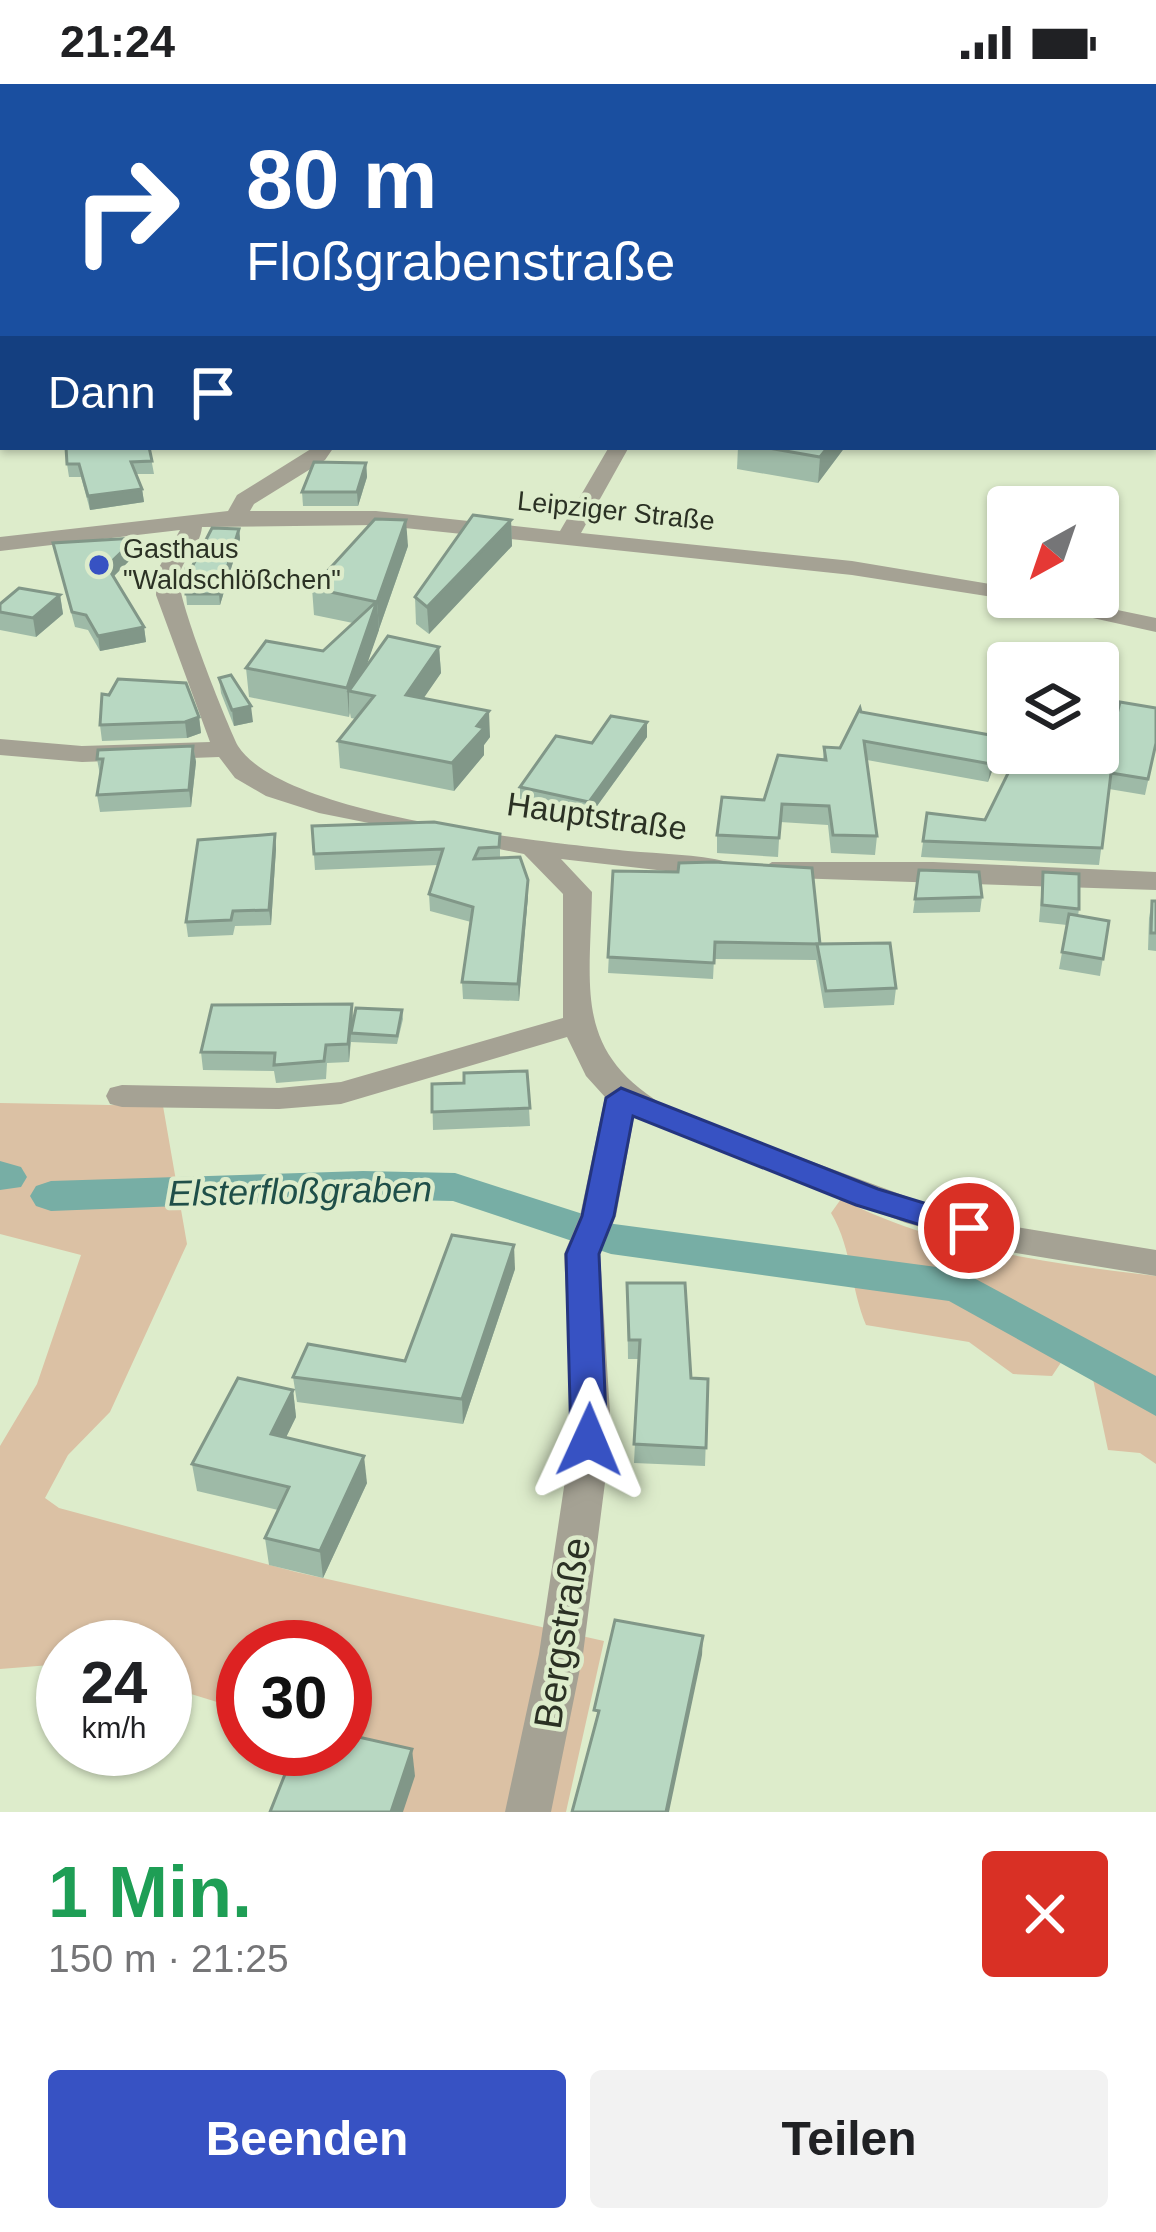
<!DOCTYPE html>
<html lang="de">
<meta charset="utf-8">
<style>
body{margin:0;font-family:Helvetica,sans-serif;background:#f2f2f2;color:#202124;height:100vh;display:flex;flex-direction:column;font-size:45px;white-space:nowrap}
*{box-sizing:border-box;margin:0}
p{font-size:39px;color:#757577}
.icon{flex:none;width:66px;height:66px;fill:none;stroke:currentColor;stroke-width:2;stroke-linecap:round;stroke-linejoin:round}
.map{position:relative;height:1728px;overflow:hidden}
.side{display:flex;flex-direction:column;background:#fff;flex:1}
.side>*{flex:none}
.top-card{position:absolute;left:0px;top:0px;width:1158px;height:366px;box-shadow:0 3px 9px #0004;background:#1a4fa0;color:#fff;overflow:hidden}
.needle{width:78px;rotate:220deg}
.buttons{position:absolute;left:987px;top:402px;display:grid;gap:24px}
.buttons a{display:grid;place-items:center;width:132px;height:132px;border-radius:12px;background:#fff;box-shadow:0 3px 9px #0004;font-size:60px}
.speed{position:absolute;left:36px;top:1536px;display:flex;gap:24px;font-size:60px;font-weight:700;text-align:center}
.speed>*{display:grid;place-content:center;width:156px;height:156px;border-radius:50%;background:#fff;box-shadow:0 3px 9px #0004;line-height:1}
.speed small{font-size:30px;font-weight:400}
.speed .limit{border:18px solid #d22;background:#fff;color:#111}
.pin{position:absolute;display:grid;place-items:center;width:102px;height:102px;color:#fff;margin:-51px;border:6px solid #fff;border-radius:50%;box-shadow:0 3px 12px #0007}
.me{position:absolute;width:132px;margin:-66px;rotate:1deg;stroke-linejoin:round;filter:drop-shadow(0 0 9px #0008)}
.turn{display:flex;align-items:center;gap:42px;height:252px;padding:0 48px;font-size:54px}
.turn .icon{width:156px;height:156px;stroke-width:2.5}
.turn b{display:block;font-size:84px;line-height:102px}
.then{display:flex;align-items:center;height:114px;padding:0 48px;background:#0003;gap:24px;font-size:45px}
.round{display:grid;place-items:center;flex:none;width:126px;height:126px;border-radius:12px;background:#f2f2f2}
.headline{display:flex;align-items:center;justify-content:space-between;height:204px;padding:0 48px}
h1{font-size:72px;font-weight:800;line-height:90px;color:#1e9e55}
.cta{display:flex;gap:24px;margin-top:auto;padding:24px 48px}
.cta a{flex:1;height:138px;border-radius:12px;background:#3752c3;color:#fff;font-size:48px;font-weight:800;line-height:138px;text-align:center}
.cta a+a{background:#f2f2f2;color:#202124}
.status{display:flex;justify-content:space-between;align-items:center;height:84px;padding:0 60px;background:#fff;direction:ltr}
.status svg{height:33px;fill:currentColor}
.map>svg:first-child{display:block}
.green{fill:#dbc1a4}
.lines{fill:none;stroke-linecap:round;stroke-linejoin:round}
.canal{fill:#77aea5;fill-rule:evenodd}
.minor{fill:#a5a294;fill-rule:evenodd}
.rail{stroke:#67705d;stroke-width:4.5}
.wall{fill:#9ebaa7}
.shaded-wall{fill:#819788}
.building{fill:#b8d8c2;stroke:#819788;stroke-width:3}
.route{fill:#3752c3;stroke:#24357f;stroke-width:3}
.poi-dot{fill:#3752c3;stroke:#ddeccb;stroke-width:4.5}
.labels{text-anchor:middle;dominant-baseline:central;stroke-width:9;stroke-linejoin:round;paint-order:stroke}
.far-street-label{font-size:27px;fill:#2b3124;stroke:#ddeccb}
.far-poi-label{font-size:27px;fill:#2b3124;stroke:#ddeccb;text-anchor:start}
.street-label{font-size:33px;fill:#2b3124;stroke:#ddeccb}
.water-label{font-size:36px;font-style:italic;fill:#1f4f49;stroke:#ddeccb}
.near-street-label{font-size:39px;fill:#2b3124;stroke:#ddeccb}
</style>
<div class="status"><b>21:24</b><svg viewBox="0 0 49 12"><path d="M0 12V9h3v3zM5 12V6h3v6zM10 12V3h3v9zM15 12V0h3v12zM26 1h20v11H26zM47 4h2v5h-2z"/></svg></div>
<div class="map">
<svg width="1156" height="1728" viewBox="0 0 1156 1728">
<rect width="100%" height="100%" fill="#ddeccb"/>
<g class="green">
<polygon points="0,0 1001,0 3,3 0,208"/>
<polygon points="0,1019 163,1022 187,1160 110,1328 68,1371 45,1414 59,1424 296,1488 604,1557 566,1728 368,1728 345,1665 345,1563 243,1563 243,1626 165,1602 165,1563 63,1563 63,1580 0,1585 0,1362 37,1300 81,1171 0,1150"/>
<path d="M 841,1115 C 936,1164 1051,1180 1156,1192 L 1156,1380 L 1140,1369 L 1108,1366 L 1090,1281 L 1062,1277 L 1052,1292 L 1013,1290 L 969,1258 L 866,1241 C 850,1203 852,1164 831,1129 Z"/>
</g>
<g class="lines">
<g class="canal">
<polygon points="0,1077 21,1083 27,1093 21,1103 0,1106"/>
<polygon points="363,1087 455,1089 614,1140 959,1186 1156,1292 1156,1332 949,1217 611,1170 453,1117 363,1115 51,1127 36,1122 30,1112 36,1102 51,1097"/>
</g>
<g class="minor">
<rect x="1155" y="261" width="1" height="12"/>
<rect x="0" y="346" width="3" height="12"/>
<path d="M 314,363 L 334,363 L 325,376 L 254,420 L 250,427 L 376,427 L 560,447 L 609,363 L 629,363 L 581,449 L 852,477 L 1008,503 L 1008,513 L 1055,513 L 1156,534 L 1156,548 L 1012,516 L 852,491 L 376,441 L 202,443 C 200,464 181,475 179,494 C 178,518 225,635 238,662 C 283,732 545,758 628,767 C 661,770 696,770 728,778 L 732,784 L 718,793 L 561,775 L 592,808 C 590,909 573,970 672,1026 L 927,1120 L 1016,1143 L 1156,1166 L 1156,1192 L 1016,1169 L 906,1139 L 634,1033 L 616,1132 L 600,1170 L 610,1329 L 607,1383 L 583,1570 L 551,1728 L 505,1728 L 539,1570 L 567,1383 L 572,1329 L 564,1170 L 580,1132 L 605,1013 L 586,992 L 567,953 L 341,1020 L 279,1025 L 122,1023 L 110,1020 L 106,1012 L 110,1004 L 122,1001 L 279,1004 L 341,998 L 563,934 L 563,810 L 524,770 L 319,729 L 266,712 L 235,694 L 219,673 L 82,678 L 0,671 L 0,655 L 82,662 L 210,658 L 156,511 L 157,487 L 180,446 L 0,467 L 0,453 L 228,427 L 237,411 Z"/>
<polygon points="772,778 933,778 1156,788 1156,806 762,793 758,787"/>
</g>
<g class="rail">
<polyline points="1013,3 1027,0"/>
<polyline points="1058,3 1071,0"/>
</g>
</g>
<g class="wall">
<polygon points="149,363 154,390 136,390 142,405 144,418 90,426 81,393 69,393 67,380"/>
<polygon points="738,363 845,363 818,399 737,385"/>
<polygon points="366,379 367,393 358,422 303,422 302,408"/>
<polygon points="511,436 512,462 429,550 416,540 415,513"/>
<polygon points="239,445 240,455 220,521 187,521 186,510 191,485"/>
<polygon points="136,454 138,468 114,492 144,543 146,558 100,567 88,546 75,543 53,459"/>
<polygon points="408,462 366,582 439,563 441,589 423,614 490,653 484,661 484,671 454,707 340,684 338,657 356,635 351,634 350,629 349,633 249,613 246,584 323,567 353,539 314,531 312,504"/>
<polygon points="60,511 63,530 36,553 0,546 0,520"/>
<polygon points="219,594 253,638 234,642 221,609"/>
<polygon points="861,628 998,671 988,698 867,676 877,752 875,771 831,769 828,741 780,738 778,773 717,769 717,751 823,676 824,663 840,664"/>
<polygon points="199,633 201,649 187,654 102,657 100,641"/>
<polygon points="647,638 647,653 589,733 520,718 520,703 592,659"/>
<polygon points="1156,660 1145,711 1109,705 1099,781 921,773 927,729 985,736 1103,687"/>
<polygon points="193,662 196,678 191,723 100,728 97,711 100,691 97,675"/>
<polygon points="312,742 500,750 500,774 528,812 519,917 463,915 462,898 471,838 430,827 429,810 438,781 315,786"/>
<polygon points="275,750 276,765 271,841 235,842 233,851 188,853 186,838"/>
<polygon points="919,786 982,813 980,828 913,829"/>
<polygon points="613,787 820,860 896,904 894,921 824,924 816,876 714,875 713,895 608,889"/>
<polygon points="1043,788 1079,825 1078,832 1109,837 1100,892 1059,885 1067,841 1039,838"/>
<polygon points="1152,817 1156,817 1156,867 1148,866 1149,834"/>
<polygon points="402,926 403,935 397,960 351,958 349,978 327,979 326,995 276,999 274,987 203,986 201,968"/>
<polygon points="527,987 530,1042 433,1046 432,1000 464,999"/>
<polygon points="515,1185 463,1340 297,1318 293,1293 405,1277"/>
<polygon points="627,1199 691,1294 708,1295 705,1382 634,1379 639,1275 628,1275"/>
<polygon points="293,1306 296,1333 286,1353 367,1399 323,1494 269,1481 265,1454 278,1426 197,1407 192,1380"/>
</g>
<g class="shaded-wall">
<polygon points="828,363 845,363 818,399 820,373"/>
<polygon points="366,379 367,393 358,422 357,408"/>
<polygon points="142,405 144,418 90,426 88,412"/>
<polygon points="406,436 408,462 379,545 377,518"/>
<polygon points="511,436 512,462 429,550 427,523"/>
<polygon points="239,445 240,455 220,521 219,510"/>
<polygon points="136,454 138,468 110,496 107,482"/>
<polygon points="60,511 63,530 36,553 33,534"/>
<polygon points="377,517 379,546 357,609 349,607 349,633 347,604"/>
<polygon points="144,543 146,558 100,567 98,552"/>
<polygon points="439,563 441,589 408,637 406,611"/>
<polygon points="251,622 253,638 234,642 232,626"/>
<polygon points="489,627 490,653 484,661 484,671 454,707 452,679"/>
<polygon points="199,633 201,649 187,654 185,638"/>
<polygon points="647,638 647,653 589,733 589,718"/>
<polygon points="1001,653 998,671 988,698 991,680"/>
<polygon points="193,662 196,678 191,723 189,706"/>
<polygon points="275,750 276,765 271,841 269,826"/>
<polygon points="528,796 528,812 519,917 518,900"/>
<polygon points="352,920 353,937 351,949 349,978 348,960"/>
<polygon points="514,1161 515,1185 463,1340 462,1315"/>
<polygon points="293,1306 296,1333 275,1376 271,1350"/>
<polygon points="364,1372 367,1399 323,1494 320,1467"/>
<polygon points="703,1552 702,1571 669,1728 666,1728"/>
<polygon points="412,1665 415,1692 403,1728 391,1728"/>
</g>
<g class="building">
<polygon points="66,363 149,363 152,377 131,378 142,405 88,412 79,380 67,380"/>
<polygon points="763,363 828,363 820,373"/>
<polygon points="314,378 366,379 357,408 302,408"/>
<polygon points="473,431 511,436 427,523 415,513"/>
<polygon points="375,435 406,436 377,518 312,504"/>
<polygon points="212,444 239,445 219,510 186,510 186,485 191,485"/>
<polygon points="136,454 107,482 144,543 98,552 86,531 72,528 53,459"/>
<polygon points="19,504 60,511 33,534 0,528 0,520"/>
<polygon points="377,517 347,604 246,584 266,557 323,567"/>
<polygon points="388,552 439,563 406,611 489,627 477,642 484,644 452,679 338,657 374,612 349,607"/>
<polygon points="231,591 251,622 232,626 219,594"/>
<polygon points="118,595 186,599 199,633 185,638 100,641 102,610 109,611"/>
<polygon points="1120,618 1156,624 1156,659 1148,695 1111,689 1102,764 923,757 927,729 985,736 1018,669 1103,687"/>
<polygon points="860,624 861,628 1001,653 991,680 864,657 877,752 833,751 829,722 782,720 779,754 717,751 722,713 764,716 778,671 826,676 824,663 840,664"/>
<polygon points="611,632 647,638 589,718 520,703 556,652 592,659"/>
<polygon points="193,662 189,706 97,711 103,675 97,675 98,666"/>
<polygon points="434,738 500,750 499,763 479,764 474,775 520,773 528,796 518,900 462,898 473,823 429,810 443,765 314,770 312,742"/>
<polygon points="275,750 269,826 233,827 231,836 186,838 198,756"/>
<polygon points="714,778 812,784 820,860 715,858 714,879 608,873 613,787 678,788 679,779"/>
<polygon points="919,786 979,788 982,813 915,815"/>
<polygon points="1043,788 1079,790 1079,825 1042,821"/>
<polygon points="1152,817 1156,817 1156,849 1151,849"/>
<polygon points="1069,830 1109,837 1103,875 1062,868"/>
<polygon points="890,859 896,904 826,907 817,860"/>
<polygon points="352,920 348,960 326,961 324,977 274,981 275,969 201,968 212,921"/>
<polygon points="356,924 402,926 397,952 351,949"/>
<polygon points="527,987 530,1024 432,1028 432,1000 464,999 464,989"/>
<polygon points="452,1151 514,1161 462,1315 293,1293 308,1260 405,1277"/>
<polygon points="627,1199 685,1199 691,1294 708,1295 706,1364 634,1360 640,1256 629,1256"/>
<polygon points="238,1294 293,1306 271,1350 364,1372 320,1467 265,1454 289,1403 192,1380"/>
<polygon points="615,1536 703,1552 666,1728 572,1728 599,1627 594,1626"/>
<polygon points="345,1650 412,1665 391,1728 270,1728 295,1665 345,1665"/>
</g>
<polygon class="route" points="621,1004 878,1105 980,1136 985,1144 980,1152 969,1156 856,1121 633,1032 614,1132 599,1170 607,1356 602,1366 589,1370 576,1366 571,1356 566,1170 582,1132 606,1014"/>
<circle class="poi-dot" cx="99" cy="481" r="12"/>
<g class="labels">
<g class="far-street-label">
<text transform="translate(616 427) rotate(6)">Leipziger Straße</text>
</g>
<g class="far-poi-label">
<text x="123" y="465">Gasthaus<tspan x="123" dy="31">"Waldschlößchen"</tspan></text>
</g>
<g class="street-label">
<text transform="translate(597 732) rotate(8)">Hauptstraße</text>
</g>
<g class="water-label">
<text transform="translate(300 1107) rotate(-1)">Elsterfloßgraben</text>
</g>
<g class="near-street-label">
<text transform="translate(562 1549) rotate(-81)">Bergstraße</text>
</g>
</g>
</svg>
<div class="buttons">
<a><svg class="needle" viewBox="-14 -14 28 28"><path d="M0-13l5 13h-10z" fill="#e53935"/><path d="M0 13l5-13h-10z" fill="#757577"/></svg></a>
<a><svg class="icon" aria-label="layers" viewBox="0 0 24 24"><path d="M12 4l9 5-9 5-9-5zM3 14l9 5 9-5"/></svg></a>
</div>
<div class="speed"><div>24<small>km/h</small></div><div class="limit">30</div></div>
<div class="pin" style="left:969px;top:1144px;background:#d93025"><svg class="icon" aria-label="arrive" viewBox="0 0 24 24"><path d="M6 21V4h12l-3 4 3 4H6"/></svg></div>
<svg class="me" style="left:589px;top:1356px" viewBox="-20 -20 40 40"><path d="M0-17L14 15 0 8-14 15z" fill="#3752c3" stroke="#fff" stroke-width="4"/></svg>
<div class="top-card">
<div class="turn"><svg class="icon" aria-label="right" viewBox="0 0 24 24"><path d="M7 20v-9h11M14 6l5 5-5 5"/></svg><div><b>80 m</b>Floßgrabenstraße</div></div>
<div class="then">Dann<svg class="icon" aria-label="arrive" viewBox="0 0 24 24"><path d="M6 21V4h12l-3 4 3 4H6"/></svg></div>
</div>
</div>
<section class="side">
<div class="headline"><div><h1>1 Min.</h1><p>150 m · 21:25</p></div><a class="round" style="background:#d93025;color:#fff"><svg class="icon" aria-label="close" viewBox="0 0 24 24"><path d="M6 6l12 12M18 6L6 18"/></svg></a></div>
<div class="cta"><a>Beenden</a><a>Teilen</a></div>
</section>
